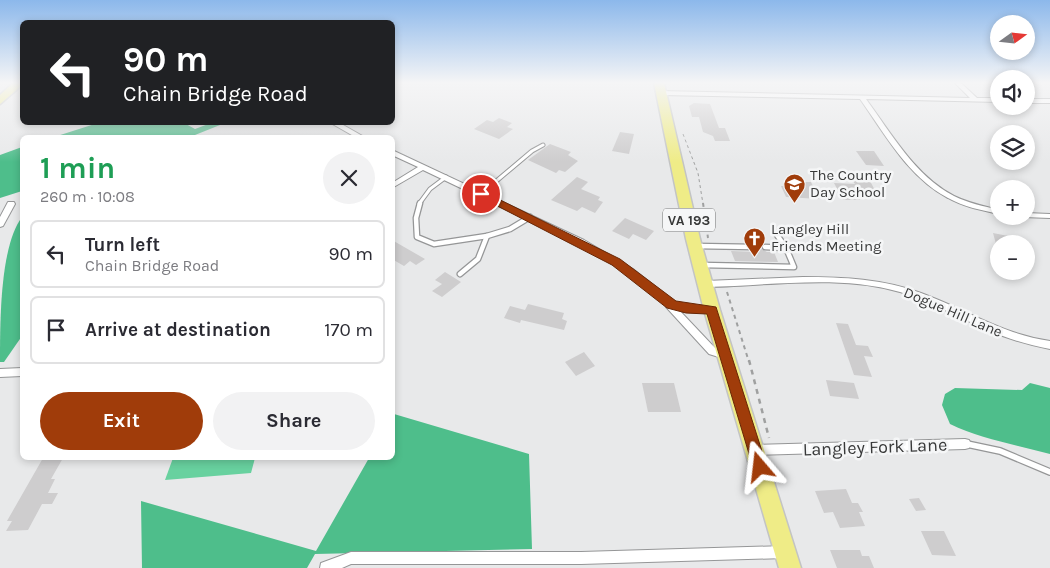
<!DOCTYPE html>
<meta charset="utf-8">
<style>
body{margin:0;font-family:Karla,sans-serif;background:#f2f2f3;color:#2b2b33;height:100vh;display:flex;flex-direction:column;font-size:19px;white-space:nowrap}
*{box-sizing:border-box;margin:0}
p{font-size:16px;color:#7c7c81}
.icon{flex:none;width:28px;height:28px;fill:none;stroke:currentColor;stroke-width:2;stroke-linecap:round;stroke-linejoin:round}
.map{position:relative;flex:1;overflow:hidden}
.details{position:absolute;left:20px;top:135px;width:375px;height:325px;display:flex;flex-direction:column;background:#fff;border-radius:8px;box-shadow:0 2px 8px #0003}
.details>*{flex:none}
.top-card{position:absolute;left:20px;top:20px;width:375px;height:105px;border-radius:8px;box-shadow:0 2px 8px #0003;background:#202124;color:#fff;overflow:hidden}
.needle{width:32px;rotate:75deg}
.controls{position:absolute;left:990px;top:15px;display:grid;gap:10px}
.controls a{display:grid;place-items:center;width:45px;height:45px;border-radius:50%;background:#fff;box-shadow:0 2px 8px #0003;font-size:25px}
.pin{position:absolute;display:grid;place-items:center;width:42px;height:42px;color:#fff;margin:-21px;border:2px solid #fff;border-radius:50%;box-shadow:0 1px 5px #0007}
.me{position:absolute;width:55px;margin:-28px;rotate:343deg;stroke-linejoin:round;filter:drop-shadow(0 0 4px #0008)}
.turn{display:flex;align-items:center;gap:18px;height:105px;padding:0 20px;font-size:22px}
.turn .icon{width:65px;height:65px;stroke-width:2.5}
.turn b{display:block;font-size:35px;line-height:42px}
.round{display:grid;place-items:center;flex:none;width:52px;height:52px;border-radius:26px;background:#f2f2f3}
.head{display:flex;align-items:center;justify-content:space-between;height:85px;padding:0 20px}
h1{font-size:30px;font-weight:700;line-height:38px;color:#1e9e55}
.action{display:flex;gap:10px;margin-top:auto;padding:10px 20px}
.action a{flex:1;height:58px;border-radius:30px;background:#a03c0a;color:#fff;font-size:20px;font-weight:700;line-height:58px;text-align:center}
.action a+a{background:#f2f2f3;color:#2b2b33}
ul{padding:0;list-style:none}
li{display:flex;align-items:center;gap:15px;height:68px;margin:0 10px 8px;padding:0 10px;border:2px solid #e1e1e2;border-radius:8px}
li div{flex:1}
li b{display:block;font-size:19px}
li em{font-style:normal}
.map>svg:first-child{display:block}
.green{fill:#68d19f}
.forest{fill:#4ebe8b}
.building{fill:#cecdce}
.lines{fill:none;stroke-linecap:round;stroke-linejoin:round}
.service-far2-casing{stroke:#959697;stroke-width:5}
.service-far1-casing{stroke:#959697;stroke-width:7}
.service-casing{stroke:#959697;stroke-width:8}
.minor-casing{stroke:#959697;stroke-width:2}
.primary-casing{stroke:#c3c4c4;stroke-width:3}
.path-far2{stroke:#9fa0a0;stroke-width:1;stroke-dasharray:3 3;stroke-linecap:butt}
.path-far1{stroke:#9fa0a0;stroke-width:2;stroke-dasharray:4 4;stroke-linecap:butt}
.path{stroke:#9fa0a0;stroke-width:2.5;stroke-dasharray:5 5;stroke-linecap:butt}
.service-far2{stroke:#fff;stroke-width:3}
.service-far1{stroke:#fff;stroke-width:4.5}
.service{stroke:#fff;stroke-width:5.5}
.minor{fill:#fff;fill-rule:evenodd}
.primary{fill:#efec87;fill-rule:evenodd}
.route{fill:#a03c0a;stroke:#682706}
.labels{text-anchor:middle;dominant-baseline:central;stroke-width:5;stroke-linejoin:round;paint-order:stroke}
.shield{fill:#f5f6f7;stroke:#717272;stroke-width:1}
.shield-label{font-size:14px;font-weight:bold;fill:#383939}
.poi-label{font-size:15px;fill:#383939;stroke:#f5f6f7;text-anchor:start}
.street-label{font-size:15px;fill:#383939;stroke:#f5f6f7}
.near-street-label{font-size:18px;fill:#383939;stroke:#f5f6f7}
</style>
<div class="map">
<svg width="1050" height="568" viewBox="0 0 1050 568">
<rect width="100%" height="100%" fill="#e8e9ea"/>
<polygon class="green" points="173,458 255,458 251,473 165,480"/>
<g class="forest">
<polygon points="101,122 184,123 195,129 211,123 225,123 190,137 54,137"/>
<polygon points="22,147 22,191 0,198 0,155"/>
<path d="M 22,217 L 22,336 L 4,362 L 0,362 C 0,321 0,246 22,217 Z"/>
<path d="M 1030,383 L 1050,388 L 1050,454 C 1017,445 981,439 950,424 L 942,405 L 945,394 L 955,388 L 1022,390 Z"/>
<polygon points="394,414 529,454 532,549 315,554 307,568 142,568 141,501 316,551 369,458 392,458"/>
</g>
<g class="building">
<polygon points="694,103 710,104 719,128 725,128 730,141 715,141 713,136 703,132 699,117 692,117 689,106"/>
<polygon points="499,118 512,123 507,127 513,129 499,139 474,129 487,120 493,122"/>
<polygon points="620,132 634,134 629,154 612,151"/>
<polygon points="550,144 571,152 568,155 578,161 565,172 559,170 556,173 528,160"/>
<polygon points="856,151 874,151 884,166 866,165"/>
<polygon points="577,177 588,182 581,189 600,197 598,200 603,202 595,213 582,207 577,211 551,200"/>
<polygon points="853,181 870,181 878,196 857,195 860,200 843,200 834,183 855,184"/>
<polygon points="796,182 811,182 819,199 786,197 781,186 798,186"/>
<polygon points="625,218 654,231 646,240 633,234 629,239 612,231"/>
<polygon points="993,233 1023,239 1023,244 996,244"/>
<polygon points="392,240 425,259 416,265 410,261 404,266 392,259"/>
<polygon points="758,247 767,252 774,252 778,262 735,261 731,251 756,252"/>
<polygon points="445,272 461,282 442,297 432,291 442,284 435,280"/>
<polygon points="528,304 564,313 562,319 567,321 564,330 521,320 520,323 504,318 510,306 525,310"/>
<polygon points="836,323 848,324 856,345 868,346 873,357 864,356 872,377 854,375"/>
<polygon points="584,352 595,366 576,376 565,362"/>
<polygon points="826,380 854,383 859,399 830,396"/>
<polygon points="642,383 674,383 681,412 648,412"/>
<polygon points="43,458 63,458 51,479 55,479 48,493 58,493 52,504 42,504 28,530 6,531 12,521 7,521"/>
<polygon points="846,489 852,503 858,503 863,512 859,512 865,526 840,528 833,512 824,513 815,491"/>
<polygon points="919,498 926,510 916,511 909,499"/>
<polygon points="921,531 944,531 956,556 932,555"/>
<polygon points="830,550 860,550 862,556 869,556 874,568 837,568"/>
</g>
<g class="lines">
<defs>
<g id="service-far2">
<polyline points="481,194 532,151 543,145"/>
<polyline points="419,204 430,189 446,177"/>
</g>
<g id="service-far1">
<polyline points="420,203 416,218 417,237 434,244 487,236"/>
<polyline points="777,235 786,248"/>
<polyline points="696,246 754,247"/>
<polyline points="702,265 794,267 786,248 765,247"/>
<polyline points="460,274 478,259 487,236 510,229 530,217"/>
</g>
<polyline id="service" points="967,444 1000,451 1050,472"/>
<g id="minor">
<path d="M 955,83 L 961,83 L 977,98 L 999,98 L 999,102 L 866,99 C 891,133 915,176 954,196 C 968,203 983,206 999,210 L 999,214 C 981,210 964,207 948,198 C 908,177 885,134 860,99 L 661,95 L 658,93 L 661,91 L 970,98 Z"/>
<rect x="1026" y="99" width="24" height="4"/>
<polygon points="329,122 338,122 366,138 357,138"/>
<polygon points="392,150 584,240 633,269 675,302 686,306 715,308 717,310 715,312 712,313 686,312 680,311 715,348 728,352 730,355 728,358 725,359 709,354 666,307 665,304 627,273 578,244 423,170 392,188 392,183 418,167 392,155"/>
<polygon points="8,202 14,202 15,204 3,226 0,227 0,217"/>
<polygon points="1026,213 1050,214 1050,218 1023,217 1026,216"/>
<path d="M 803,277 C 844,277 883,279 921,293 C 952,304 981,321 1013,332 C 1025,336 1037,339 1050,341 L 1050,349 C 1029,345 1008,339 988,330 C 959,318 931,301 900,292 C 838,274 769,286 706,287 L 702,284 L 706,281 Z"/>
<polygon points="22,368 22,376 0,377 0,369"/>
<polygon points="965,439 969,440 971,444 969,448 965,449 755,455 751,454 749,450 751,446 755,445"/>
<polygon points="785,546 790,547 791,552 790,557 785,558 581,564 351,564 342,568 320,568 321,563 351,552 581,552"/>
</g>
<g id="primary">
<polygon points="13,83 22,83 22,85 0,104 0,95"/>
<polygon points="654,83 664,83 700,239 720,310 801,568 779,568 704,310 686,239"/>
</g>
</defs>
<use href="#service-far2" class="service-far2-casing"/>
<use href="#service-far1" class="service-far1-casing"/>
<use href="#service" class="service-casing"/>
<use href="#minor" class="minor-casing"/>
<use href="#primary" class="primary-casing"/>
<polyline class="path-far2" points="683,134 698,173 703,204"/>
<g class="path-far1">
<polyline points="703,203 708,238"/>
<polyline points="727,292 749,362"/>
</g>
<polyline class="path" points="749,360 769,438"/>
<use href="#service-far2" class="service-far2"/>
<use href="#service-far1" class="service-far1"/>
<use href="#service" class="service"/>
<use href="#minor" class="minor"/>
<use href="#primary" class="primary"/>
</g>
<linearGradient id="sky" x2="0" y2="1"><stop stop-color="#8cb8eb"/><stop offset="0.51" stop-color="#f5f5f6"/><stop offset="1" stop-color="#f5f5f6" stop-opacity="0"/></linearGradient>
<rect width="1050" height="162" fill="url(#sky)"/>
<polygon class="route" points="478,192 484,192 620,259 676,301 716,307 767,467 765,472 760,474 755,472 753,467 707,314 686,313 667,308 612,265 478,196"/>
<defs>
<symbol id="school-pin" viewBox="-11 -11 22 30"><path d="M0 17L-7.5 6A9.5 9.5 0 1 1 7.5 6Z" fill="#a03c0a" stroke="#f5f6f7"/><path d="M0-5L7-2L0 1L-7-2ZM-4 1L0 2.5L4 1V4Q0 6-4 4Z" fill="#fff"/></symbol>
<symbol id="church-pin" viewBox="-11 -11 22 30"><path d="M0 17L-7.5 6A9.5 9.5 0 1 1 7.5 6Z" fill="#a03c0a" stroke="#f5f6f7"/><path d="M-1.2-6h2.4v3.5h3.3v2.4h-3.3V6h-2.4V-.1h-3.3v-2.4h3.3Z" fill="#fff"/></symbol>
</defs>
<g fill-rule="evenodd">
<use href="#school-pin" x="782" y="172" width="25" height="34"/>
<use href="#church-pin" x="742" y="226" width="25" height="34"/>
</g>
<g class="labels">
<rect class="shield" x="663" y="208.5" width="52" height="23" rx="4"/>
<g class="shield-label">
<text x="689" y="220">VA 193</text>
</g>
<g class="poi-label">
<text x="810" y="175">The Country<tspan x="810" dy="17">Day School</tspan></text>
<text x="771" y="229">Langley Hill<tspan x="771" dy="17">Friends Meeting</tspan></text>
</g>
<g class="street-label">
<text transform="translate(953 312) rotate(23)">Dogue Hill Lane</text>
</g>
<g class="near-street-label">
<text transform="translate(875 447) rotate(-2)">Langley Fork Lane</text>
</g>
</g>
</svg>
<div class="controls">
<a><svg class="needle" viewBox="-14 -14 28 28"><path d="M0-13l5 13h-10z" fill="#e53935"/><path d="M0 13l5-13h-10z" fill="#7c7c81"/></svg></a>
<a><svg class="icon" aria-label="sound" viewBox="0 0 24 24"><path d="M4 9h4l5-4v14l-5-4H4zM17 9q2 3 0 6"/></svg></a>
<a><svg class="icon" aria-label="layers" viewBox="0 0 24 24"><path d="M12 4l9 5-9 5-9-5zM3 14l9 5 9-5"/></svg></a>
<a>+</a>
<a>−</a>
</div>
<div class="pin" style="left:481px;top:194px;background:#d93025"><svg class="icon" aria-label="arrive" viewBox="0 0 24 24"><path d="M6 21V4h12l-3 4 3 4H6"/></svg></div>
<svg class="me" style="left:760px;top:467px" viewBox="-20 -20 40 40"><path d="M0-17L14 15 0 8-14 15z" fill="#a03c0a" stroke="#fff" stroke-width="4"/></svg>
<div class="top-card">
<div class="turn"><svg class="icon" aria-label="left" viewBox="0 0 24 24"><path d="M17 20v-9H6M10 6l-5 5 5 5"/></svg><div><b>90 m</b>Chain Bridge Road</div></div>
</div>
<section class="details">
<div class="head"><div><h1>1 min</h1><p>260 m · 10:08</p></div><a class="round"><svg class="icon" aria-label="close" viewBox="0 0 24 24"><path d="M6 6l12 12M18 6L6 18"/></svg></a></div>
<ul>
<li><svg class="icon" aria-label="left" viewBox="0 0 24 24"><path d="M17 20v-9H6M10 6l-5 5 5 5"/></svg><div><b>Turn left</b><p>Chain Bridge Road</p></div><em>90 m</em></li>
<li><svg class="icon" aria-label="arrive" viewBox="0 0 24 24"><path d="M6 21V4h12l-3 4 3 4H6"/></svg><div><b>Arrive at destination</b></div><em>170 m</em></li>
</ul>
<div class="action"><a>Exit</a><a>Share</a></div>
</section>
</div>
